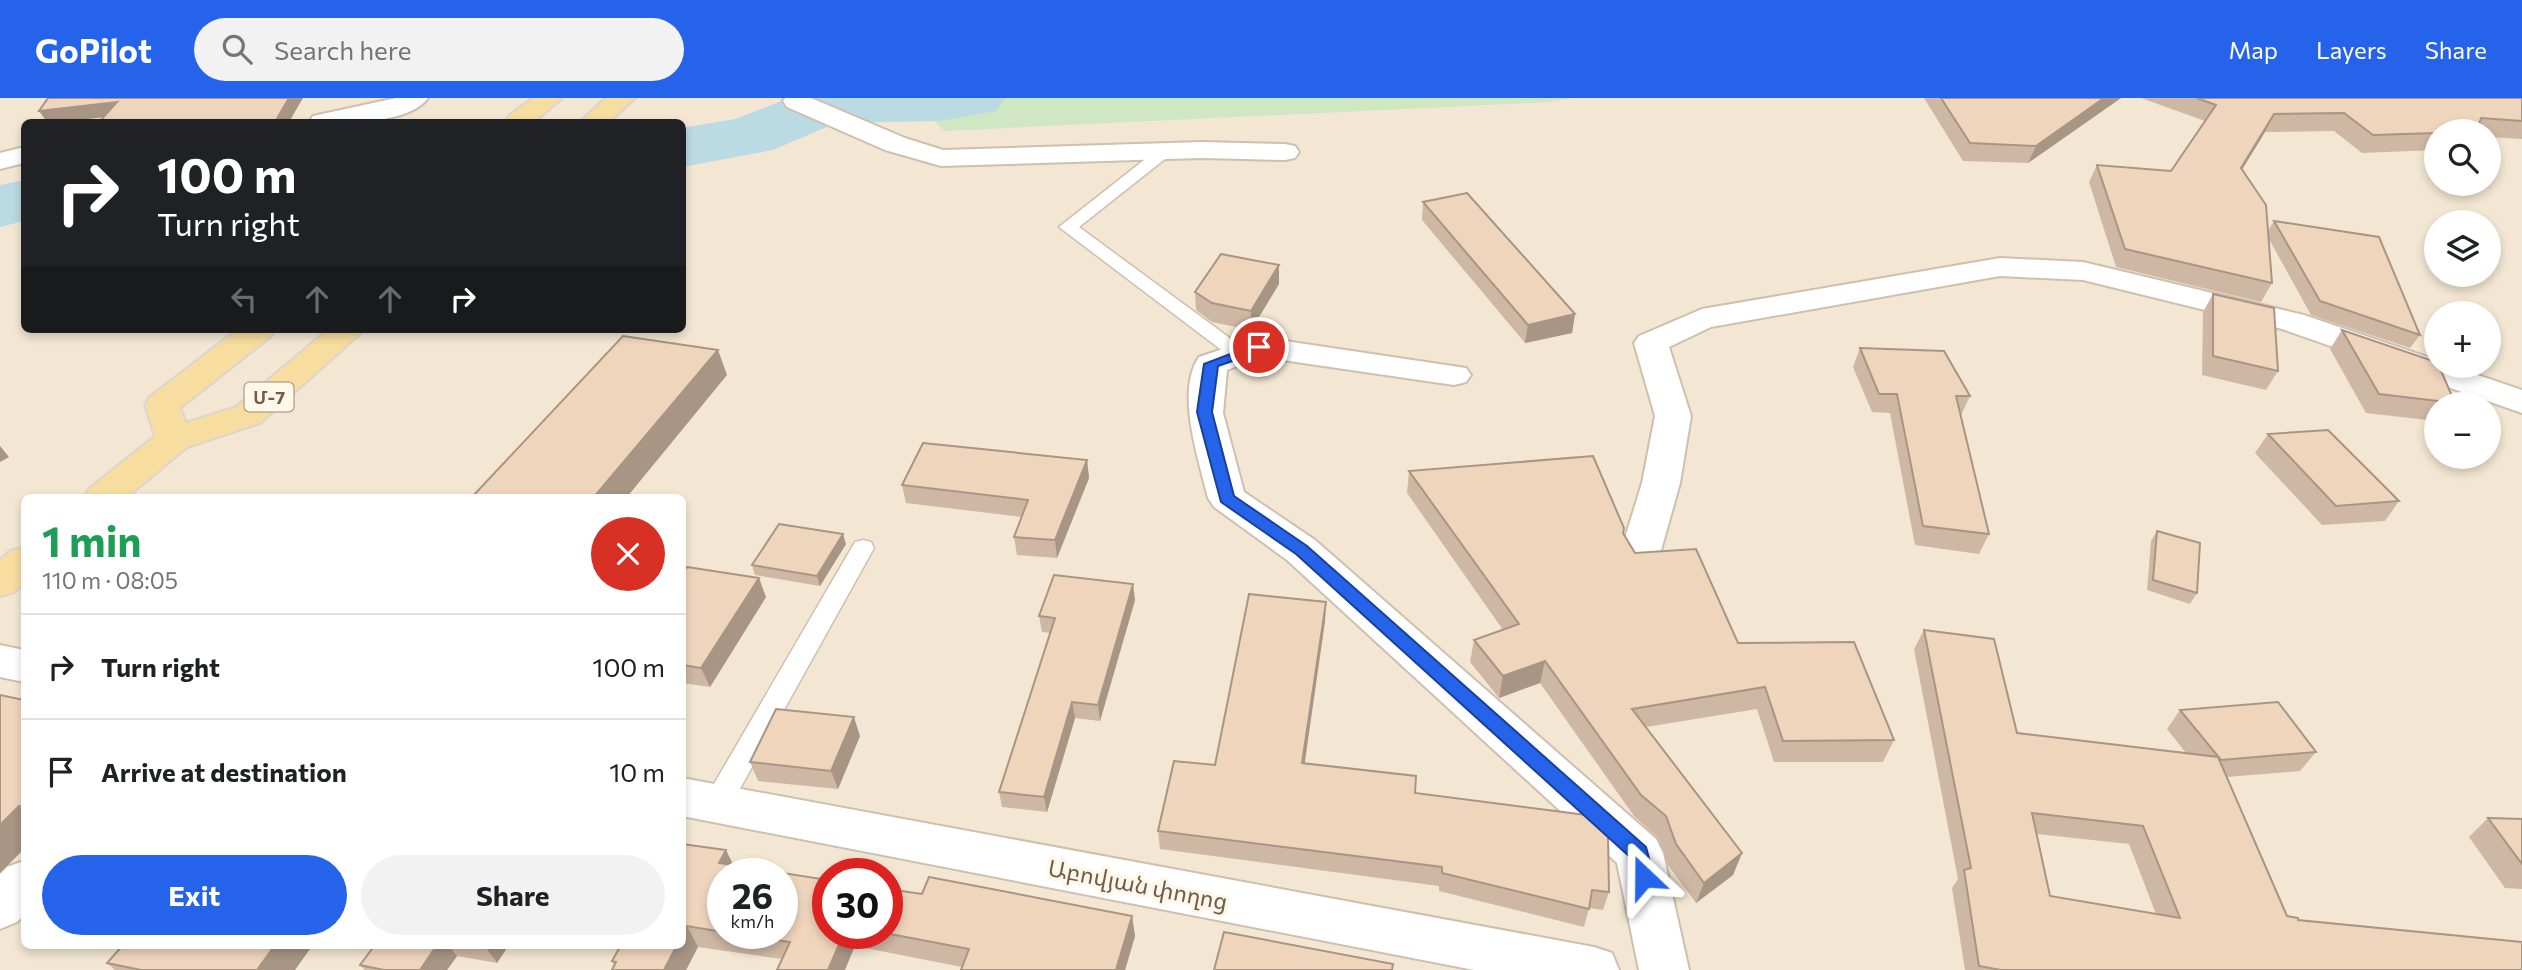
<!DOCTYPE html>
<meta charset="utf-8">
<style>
body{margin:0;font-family:Commissioner,"Noto Sans Armenian",sans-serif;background:#f2f2f2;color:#202124;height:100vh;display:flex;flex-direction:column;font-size:26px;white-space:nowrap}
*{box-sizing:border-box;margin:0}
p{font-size:23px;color:#757577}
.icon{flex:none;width:38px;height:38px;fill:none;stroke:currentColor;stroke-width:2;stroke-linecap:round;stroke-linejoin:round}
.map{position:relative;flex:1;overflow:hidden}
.side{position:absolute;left:21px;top:396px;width:665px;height:455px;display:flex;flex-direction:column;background:#fff;border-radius:10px;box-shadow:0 4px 10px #0003}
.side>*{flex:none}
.hud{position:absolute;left:21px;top:21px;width:665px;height:214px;border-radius:10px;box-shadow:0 4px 10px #0003;background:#202124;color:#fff;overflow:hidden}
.fabs{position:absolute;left:2424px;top:21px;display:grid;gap:14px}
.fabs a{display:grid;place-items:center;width:77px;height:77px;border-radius:50%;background:#fff;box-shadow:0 4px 10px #0003;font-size:35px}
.speed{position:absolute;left:707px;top:760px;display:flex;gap:14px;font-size:35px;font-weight:700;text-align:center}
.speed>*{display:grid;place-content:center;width:91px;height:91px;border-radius:50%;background:#fff;box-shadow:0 4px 10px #0003;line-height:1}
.speed small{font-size:18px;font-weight:400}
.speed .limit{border:10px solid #d22;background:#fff;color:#111}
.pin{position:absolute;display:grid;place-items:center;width:60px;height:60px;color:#fff;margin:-30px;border:4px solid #fff;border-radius:50%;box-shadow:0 2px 7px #0007}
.me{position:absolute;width:77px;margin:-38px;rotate:337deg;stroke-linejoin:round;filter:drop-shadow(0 0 5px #0008)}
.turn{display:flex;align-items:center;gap:24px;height:147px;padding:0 21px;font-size:32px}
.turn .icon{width:91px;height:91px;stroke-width:2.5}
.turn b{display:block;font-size:49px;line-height:60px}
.lanes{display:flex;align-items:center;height:66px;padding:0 21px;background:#0003;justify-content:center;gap:35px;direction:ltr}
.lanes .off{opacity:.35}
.round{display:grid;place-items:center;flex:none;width:74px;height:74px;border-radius:37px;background:#f2f2f2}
.head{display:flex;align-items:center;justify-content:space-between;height:119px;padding:0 21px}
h1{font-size:42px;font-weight:700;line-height:52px;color:#1e9e55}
.action{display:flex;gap:14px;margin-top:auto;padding:14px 21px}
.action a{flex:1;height:80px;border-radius:42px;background:#2563eb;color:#fff;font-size:28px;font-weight:700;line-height:80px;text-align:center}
.action a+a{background:#f2f2f2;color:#202124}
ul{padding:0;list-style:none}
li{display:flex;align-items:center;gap:21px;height:105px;padding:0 21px;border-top:2px solid #e0e0e0}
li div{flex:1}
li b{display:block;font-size:26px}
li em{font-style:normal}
header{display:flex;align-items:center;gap:42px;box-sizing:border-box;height:98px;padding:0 35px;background:#2563eb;color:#fff}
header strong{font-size:33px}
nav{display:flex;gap:38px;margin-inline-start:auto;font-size:24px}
.search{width:490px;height:63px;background:#f2f2f2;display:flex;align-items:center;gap:18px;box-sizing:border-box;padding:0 24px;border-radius:38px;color:#757577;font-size:26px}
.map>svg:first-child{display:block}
.residential{fill:#f3e7d3;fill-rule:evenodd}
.green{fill:#cfe8c3}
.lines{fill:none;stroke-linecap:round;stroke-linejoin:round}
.river{fill:#badae4;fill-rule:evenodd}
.service-casing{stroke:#cebfae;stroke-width:3}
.minor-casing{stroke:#cebfae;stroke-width:4}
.primary-casing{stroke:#dbd5d0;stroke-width:4}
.service{fill:#fff;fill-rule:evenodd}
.minor{fill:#fff;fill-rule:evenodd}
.primary{fill:#f7dd9f;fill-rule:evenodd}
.wall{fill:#ceb7a3;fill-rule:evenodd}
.shaded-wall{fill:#a89584}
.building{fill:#f0d5bd;stroke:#a89584;stroke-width:2;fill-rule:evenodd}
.route{fill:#2563eb;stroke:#184099;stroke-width:2}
.labels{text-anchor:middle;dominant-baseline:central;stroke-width:7;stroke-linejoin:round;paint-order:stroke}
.shield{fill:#fef8ea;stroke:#9d8b7b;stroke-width:2}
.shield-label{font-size:18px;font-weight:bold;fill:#735c4b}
.near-street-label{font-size:23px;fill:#735c4b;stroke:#fef8ea}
</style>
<header>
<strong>GoPilot</strong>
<div class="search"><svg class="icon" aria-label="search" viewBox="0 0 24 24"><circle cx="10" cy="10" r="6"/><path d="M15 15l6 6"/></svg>Search here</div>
<nav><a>Map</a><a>Layers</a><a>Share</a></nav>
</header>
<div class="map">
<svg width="2522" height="872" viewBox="0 0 2522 872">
<rect width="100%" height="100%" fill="#fbf4e4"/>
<path class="residential" d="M 0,0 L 2522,0 L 2522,872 L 0,872 ZM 24,24 L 682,24 L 682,231 L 24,231 ZM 2436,33 L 2488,33 L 2488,86 L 2436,86 ZM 2436,124 L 2488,124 L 2488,177 L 2436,177 ZM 2436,215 L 2488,215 L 2488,268 L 2436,268 ZM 2436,306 L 2488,306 L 2488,359 L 2436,359 ZM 24,399 L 682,399 L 682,847 L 24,847 ZM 723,775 L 782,775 L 782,835 L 723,835 ZM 828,775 L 887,775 L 887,835 L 828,835 Z"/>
<polygon class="green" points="911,0 1572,0 1550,4 944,33"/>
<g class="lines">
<g class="river">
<polygon points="789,0 1005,0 996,13 939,23 836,25 773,52 682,69 682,30 735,21"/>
<polygon points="24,82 24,123 0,129 0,87"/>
</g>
<defs>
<g id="service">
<polygon points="1164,49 1172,54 1170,57 1079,129 1246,252 1249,256 1246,260 1232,260 1059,129 1158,51"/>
<polygon points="863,442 871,444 874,450 727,714 717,717 707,714 703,706 707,698 855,444"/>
</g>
<g id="minor">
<path d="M 396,0 L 428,0 C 410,26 337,27 309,24 L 313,18 Z"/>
<polygon points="785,0 811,0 905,40 943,52 1201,44 1285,46 1295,48 1299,54 1295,60 1285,62 1201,60 941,68 885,52 787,9 783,3"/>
<polygon points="24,49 24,65 0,71 0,55"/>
<polygon points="2000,160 2083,164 2304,217 2436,262 2436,268 2451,268 2522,292 2522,315 2282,231 2083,182 2000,178 1711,229 1669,249 1691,318 1680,385 1660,456 1654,466 1640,470 1626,466 1620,456 1642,385 1655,318 1634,245 1639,238 1702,211"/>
<path d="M 1259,239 L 1466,270 L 1471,277 L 1466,284 L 1454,287 L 1262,259 L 1227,272 L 1223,315 L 1244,394 L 1315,442 L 1656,741 L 1663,755 L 1689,872 L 1639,872 L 1617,765 L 1287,462 L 1214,409 L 1208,400 C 1199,362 1175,294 1199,259 Z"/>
<polygon points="0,547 24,552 24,584 0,579"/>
<polygon points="682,680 1594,849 1612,855 1619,872 1474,872 682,718"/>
<polygon points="24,763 24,817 17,824 0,831 0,776 7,769"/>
</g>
<g id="primary">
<polygon points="533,0 562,0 534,24 505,24 509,18"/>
<polygon points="606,0 635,0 609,24 580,24"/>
<polygon points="238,231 275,231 271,238 180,310 186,325 236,309 329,231 365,231 260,325 187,349 127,399 84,399 90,390 155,338 145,307 150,299"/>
<polygon points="24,449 24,485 14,494 0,498 0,462 10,453"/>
</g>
</defs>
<use href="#service" class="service-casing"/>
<use href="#minor" class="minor-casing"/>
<use href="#primary" class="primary-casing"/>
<use href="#service" class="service"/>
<use href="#minor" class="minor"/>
<use href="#primary" class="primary"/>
</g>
<g class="wall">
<polygon points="1924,0 2121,0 2028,65 1963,63"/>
<polygon points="2141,0 2522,0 2522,41 2488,39 2488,33 2436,33 2436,52 2362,55 2334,33 2265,34 2242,71 2268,133 2274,123 2420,237 2410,250 2311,217 2269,141 2272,185 2261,204 2116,169 2089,84 2097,67 2171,73 2205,23"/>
<polygon points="1423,104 1575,216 1572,235 1525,245 1422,122"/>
<polygon points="1279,167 1279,186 1251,232 1212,224 1196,212 1195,194"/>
<polygon points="2213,196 2278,273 2266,292 2202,277 2203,214"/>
<polygon points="2342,232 2455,305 2454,306 2436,306 2436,323 2366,315 2330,251"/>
<polygon points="1860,250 1970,298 1961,317 1989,436 1979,456 1915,447 1890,315 1872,314 1853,269"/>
<polygon points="2268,336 2399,403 2385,423 2322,427 2255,355"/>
<polygon points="1087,362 1089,380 1057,460 1017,457 1014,439 1022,419 906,405 902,387"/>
<polygon points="1409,373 1623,435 1635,455 1738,545 1894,642 1883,664 1774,664 1757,611 1646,629 1742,755 1733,777 1696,805 1668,767 1658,740 1634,718 1540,585 1499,600 1470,564 1474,542 1503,532 1407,395"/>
<polygon points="2157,433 2197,495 2190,506 2147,492 2151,443"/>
<polygon points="846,446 820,488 755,477 752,467"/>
<polygon points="682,475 766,499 710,589 682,585"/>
<polygon points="1135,502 1100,623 1075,620 1047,714 1002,709 999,694 1051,535 1042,534 1039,518"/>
<polygon points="1326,504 1325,523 1304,666 1415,695 1609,794 1603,812 1589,810 1584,829 1439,793 1439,788 1160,751 1158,733 1215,667"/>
<path d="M 1924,532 L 2017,635 L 2186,655 L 2167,631 L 2180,612 L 2316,654 L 2300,673 L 2227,679 L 2287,818 L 2298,822 L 2522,872 L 1965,872 L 1952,790 L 1958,781 L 1914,551 ZM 2037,736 L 2129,746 L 2156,816 L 2050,798 Z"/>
<polygon points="860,638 838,691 758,683 750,664"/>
<polygon points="2488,720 2522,721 2522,791 2505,790 2469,739"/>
<path d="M 682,746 L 726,752 L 733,767 L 828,835 L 887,835 L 922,796 L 1132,818 L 1135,838 L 1125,872 L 961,872 L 962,869 L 855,848 L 782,861 L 698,849 L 686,872 L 612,872 L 614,867 L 612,863 ZM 723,775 L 782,835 L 723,835 Z"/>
<polygon points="375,847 509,847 497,865 457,858 447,872 365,872 360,867"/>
<polygon points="107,865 141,872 115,872"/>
</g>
<g class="shaded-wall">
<polygon points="289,0 303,0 289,24 275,24"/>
<polygon points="2104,0 2121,0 2028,65 2036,48"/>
<polygon points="117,4 125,17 59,24 47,24 39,13"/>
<polygon points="2274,16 2265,34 2232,88 2241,70"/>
<polygon points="1279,167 1279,186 1251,232 1251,213"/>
<polygon points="1575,216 1572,235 1525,245 1528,227"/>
<polygon points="718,252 727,277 627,399 594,399"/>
<polygon points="0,348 9,359 0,364"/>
<polygon points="1087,362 1089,380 1057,460 1055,442"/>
<polygon points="843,436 846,446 820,488 817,478"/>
<polygon points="759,480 766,499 710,589 701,570"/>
<polygon points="1133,486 1135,502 1100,623 1098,607"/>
<polygon points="1326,504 1325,523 1302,684 1302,665"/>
<polygon points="1545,563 1540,585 1499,600 1503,578"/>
<polygon points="1072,604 1075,620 1047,714 1044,699"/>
<polygon points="854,619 860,638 838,691 831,673"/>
<polygon points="19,708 24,713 24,751 0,775 0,727"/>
<polygon points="726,752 736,773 719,765"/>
<polygon points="1742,755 1733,777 1696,805 1704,785"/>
<polygon points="1132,818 1135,838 1125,872 1116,872"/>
<polygon points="687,828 698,849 686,872 664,872 677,847 682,847 682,837"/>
<polygon points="844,835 850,835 855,848 845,872 828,872"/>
<polygon points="275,847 306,847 310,851 295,872 257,872"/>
<polygon points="437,847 448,847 457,858 447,872 420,872"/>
<polygon points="484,847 509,847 497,865"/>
</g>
<g class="building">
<polygon points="48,0 289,0 275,24 99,24 117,4 39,13"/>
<polygon points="1941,0 2104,0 2036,48 1970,45"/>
<polygon points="2197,0 2522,0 2522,23 2481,20 2477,33 2436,33 2436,35 2373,37 2344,15 2274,16 2241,70 2266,107 2272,185 2125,151 2097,67 2171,73 2216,7"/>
<polygon points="1467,95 1575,216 1528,227 1423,104"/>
<polygon points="2274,123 2379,139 2420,237 2320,203"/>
<polygon points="1221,156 1279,167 1251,213 1212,205 1195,194"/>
<polygon points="2213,196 2274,210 2278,273 2213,258"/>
<polygon points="2342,232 2436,264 2436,268 2439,268 2455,305 2379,296"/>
<polygon points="623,238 718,252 594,399 472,399"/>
<polygon points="1860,250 1944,253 1970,298 1956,298 1989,436 1923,428 1897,296 1879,296"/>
<polygon points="2328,332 2399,403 2336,408 2268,336"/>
<polygon points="923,345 1087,362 1055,442 1014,439 1028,402 902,387"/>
<polygon points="1593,358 1624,430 1623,435 1635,455 1696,451 1738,545 1854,544 1894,642 1783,643 1765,589 1632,611 1742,755 1704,785 1676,746 1666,718 1641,697 1545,563 1503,578 1474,542 1519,526 1409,373"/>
<polygon points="779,426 843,436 817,478 752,467"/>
<polygon points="2157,433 2200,445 2197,495 2153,482"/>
<polygon points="687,469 759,480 701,570 682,567 682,475"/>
<polygon points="1054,477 1133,486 1098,607 1072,604 1044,699 999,694 1055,520 1039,518"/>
<polygon points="1249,496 1326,504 1302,665 1416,678 1415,695 1586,717 1608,736 1609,794 1592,792 1589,811 1442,775 1442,769 1158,733 1174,663 1215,667"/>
<path d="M 1924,532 L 1994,541 L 2017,635 L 2218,659 L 2287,818 L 2298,820 L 2298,822 L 2522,844 L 2522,872 L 2001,872 L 1979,868 L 1964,772 L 1971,770 ZM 2032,715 L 2143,728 L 2180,820 L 2050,798 Z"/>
<polygon points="0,597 24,602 24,709 19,708 0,727"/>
<polygon points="2278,604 2316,654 2221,662 2180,612"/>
<polygon points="776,611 854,619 831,673 750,664"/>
<polygon points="2488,720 2522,721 2522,766"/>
<polygon points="682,746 726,752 719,765 828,782 828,835 844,835 828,872 777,872 790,844 731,835 782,835 782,775 723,775 723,834 687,828 682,837"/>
<polygon points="929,779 1132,818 1116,872 961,872 969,851 885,835 887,835 887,791 922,796"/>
<polygon points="1224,834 1393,866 1392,872 1214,872"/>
<polygon points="123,847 275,847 257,872 141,872 107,865"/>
<polygon points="375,847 437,847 420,872 384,872 360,867"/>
<polygon points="621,847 677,847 664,872 612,872 616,864 612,863"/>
</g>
<polygon class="route" points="1259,245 1264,246 1264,252 1218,268 1212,314 1234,398 1307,448 1646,749 1654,779 1651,785 1644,787 1637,785 1630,759 1296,456 1221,404 1197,314 1204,266"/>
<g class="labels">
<rect class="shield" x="244.5" y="284.5" width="49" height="29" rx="5"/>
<g class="shield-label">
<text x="269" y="299">Մ-7</text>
</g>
<g class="near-street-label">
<text transform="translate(1138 786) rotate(11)">Աբովյան փողոց</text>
</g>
</g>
</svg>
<div class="fabs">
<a><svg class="icon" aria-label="search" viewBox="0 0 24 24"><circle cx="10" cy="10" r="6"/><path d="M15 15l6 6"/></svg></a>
<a><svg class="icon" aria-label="layers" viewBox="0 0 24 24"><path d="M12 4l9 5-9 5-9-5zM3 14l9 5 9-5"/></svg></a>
<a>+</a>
<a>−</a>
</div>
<div class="speed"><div>26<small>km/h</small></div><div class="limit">30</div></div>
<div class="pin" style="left:1259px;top:249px;background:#d93025"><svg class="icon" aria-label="arrive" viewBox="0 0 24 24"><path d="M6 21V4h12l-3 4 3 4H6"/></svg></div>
<svg class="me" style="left:1644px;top:779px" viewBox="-20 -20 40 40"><path d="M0-17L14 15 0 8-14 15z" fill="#2563eb" stroke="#fff" stroke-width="4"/></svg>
<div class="hud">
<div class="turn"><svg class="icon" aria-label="right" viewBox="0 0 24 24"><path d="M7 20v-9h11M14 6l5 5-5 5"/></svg><div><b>100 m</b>Turn right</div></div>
<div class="lanes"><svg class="icon off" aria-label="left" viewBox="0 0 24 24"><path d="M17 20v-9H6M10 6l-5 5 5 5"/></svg><svg class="icon off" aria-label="ahead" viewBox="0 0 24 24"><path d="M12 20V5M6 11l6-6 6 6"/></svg><svg class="icon off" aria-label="ahead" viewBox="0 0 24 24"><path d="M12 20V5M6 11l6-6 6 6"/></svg><svg class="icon" aria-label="right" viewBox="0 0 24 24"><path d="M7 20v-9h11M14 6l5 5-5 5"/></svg></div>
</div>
<section class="side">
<div class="head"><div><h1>1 min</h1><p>110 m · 08:05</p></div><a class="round" style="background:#d93025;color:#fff"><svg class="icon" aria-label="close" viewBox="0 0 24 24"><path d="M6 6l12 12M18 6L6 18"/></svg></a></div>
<ul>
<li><svg class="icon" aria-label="right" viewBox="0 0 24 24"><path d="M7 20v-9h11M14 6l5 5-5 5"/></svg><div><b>Turn right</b></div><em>100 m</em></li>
<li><svg class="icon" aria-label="arrive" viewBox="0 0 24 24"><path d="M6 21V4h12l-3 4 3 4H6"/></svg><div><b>Arrive at destination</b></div><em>10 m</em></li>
</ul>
<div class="action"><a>Exit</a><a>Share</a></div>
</section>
</div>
